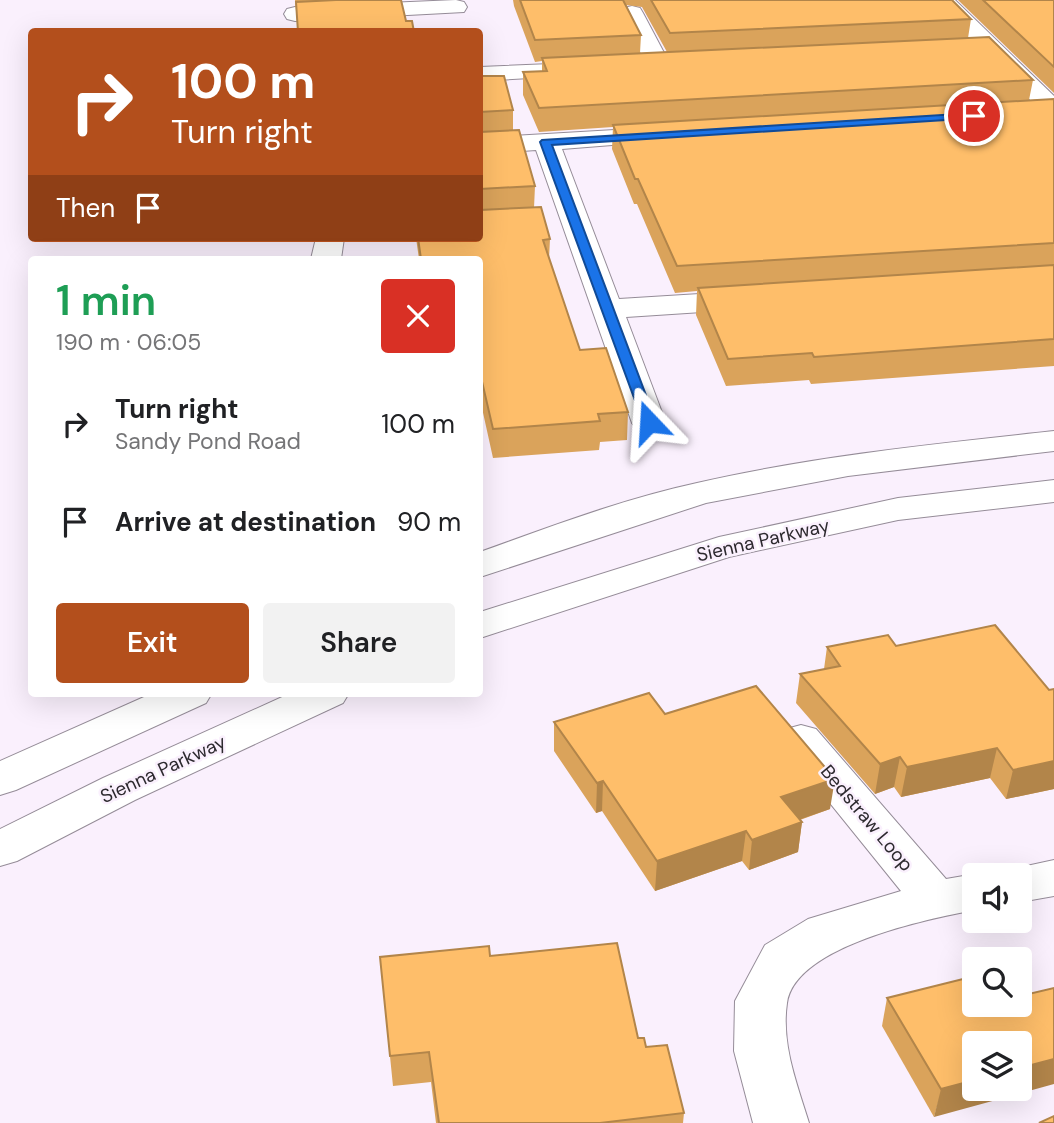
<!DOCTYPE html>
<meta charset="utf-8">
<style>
body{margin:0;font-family:"DM Sans",sans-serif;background:#f2f2f2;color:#202124;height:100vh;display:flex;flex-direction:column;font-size:26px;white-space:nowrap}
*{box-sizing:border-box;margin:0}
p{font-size:23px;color:#757577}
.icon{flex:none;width:38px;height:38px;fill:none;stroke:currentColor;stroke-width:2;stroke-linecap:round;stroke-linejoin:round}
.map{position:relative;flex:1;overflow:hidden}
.sheet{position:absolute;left:28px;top:256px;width:455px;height:441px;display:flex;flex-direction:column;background:#fff;border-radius:7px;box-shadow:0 7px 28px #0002}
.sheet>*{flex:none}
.top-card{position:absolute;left:28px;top:28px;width:455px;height:214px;border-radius:7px;box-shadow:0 7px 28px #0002;background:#b34f1c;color:#fff;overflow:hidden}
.tools{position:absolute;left:962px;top:863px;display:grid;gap:14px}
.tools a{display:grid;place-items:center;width:70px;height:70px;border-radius:7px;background:#fff;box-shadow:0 7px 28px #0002;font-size:35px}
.pin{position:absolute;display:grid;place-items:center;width:60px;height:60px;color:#fff;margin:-30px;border:4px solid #fff;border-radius:50%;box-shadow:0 2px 7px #0007}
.me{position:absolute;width:77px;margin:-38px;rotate:340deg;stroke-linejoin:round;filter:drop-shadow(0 0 5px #0008)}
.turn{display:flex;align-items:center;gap:24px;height:147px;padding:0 28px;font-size:32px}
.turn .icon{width:91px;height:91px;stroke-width:2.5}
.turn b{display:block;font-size:49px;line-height:60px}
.then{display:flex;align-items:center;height:66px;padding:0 28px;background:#0003;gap:14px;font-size:26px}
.round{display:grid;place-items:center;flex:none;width:74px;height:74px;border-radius:7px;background:#f2f2f2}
.summary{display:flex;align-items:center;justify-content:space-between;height:119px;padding:0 28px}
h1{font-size:42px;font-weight:600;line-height:52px;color:#1e9e55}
.cta{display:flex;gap:14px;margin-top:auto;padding:14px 28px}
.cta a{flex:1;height:80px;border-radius:7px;background:#b34f1c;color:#fff;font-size:28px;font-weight:600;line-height:80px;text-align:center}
.cta a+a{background:#f2f2f2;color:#202124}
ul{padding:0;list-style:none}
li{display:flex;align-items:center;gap:21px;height:98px;padding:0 28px}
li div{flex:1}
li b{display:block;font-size:26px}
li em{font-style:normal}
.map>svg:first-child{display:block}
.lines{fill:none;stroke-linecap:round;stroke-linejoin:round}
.minor-casing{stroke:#958c98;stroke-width:2}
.major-casing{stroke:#958c98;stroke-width:2}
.minor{fill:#fff;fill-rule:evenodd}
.major{fill:#fff;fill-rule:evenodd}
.wall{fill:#daa35b;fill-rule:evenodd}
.shaded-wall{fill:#b2854a}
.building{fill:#febe6a;stroke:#b2854a;stroke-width:2}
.route{fill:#1a73e8;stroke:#114b97;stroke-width:2}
.labels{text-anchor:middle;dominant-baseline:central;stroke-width:5;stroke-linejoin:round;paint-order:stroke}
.street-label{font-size:19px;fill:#2d2a2f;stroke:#faf0fd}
</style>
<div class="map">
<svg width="1054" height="1123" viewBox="0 0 1054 1123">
<rect width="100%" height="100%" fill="#faf0fd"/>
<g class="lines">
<defs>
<g id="minor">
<polygon points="456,0 464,2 467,7 464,12 295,21 287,19 284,14 287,9 295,7"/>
<polygon points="932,0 955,0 1054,96 1054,118 1045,115"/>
<polygon points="632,6 640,8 643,13 671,66 667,71 651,71 647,66 621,13 624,8"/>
<polygon points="575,63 583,65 587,70 583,75 480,81 480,67"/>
<polygon points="666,127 675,130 679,135 675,140 562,149 619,299 748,291 759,293 763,300 759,307 748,309 626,317 666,423 661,430 649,433 637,430 632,423 536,150 480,154 480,138"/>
<polygon points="316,238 344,238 341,259 311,259"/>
<path d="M 801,725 L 816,729 L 946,879 L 975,874 L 979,875 L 975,875 L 975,910 C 927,919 795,946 787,1003 C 781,1044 797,1084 809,1123 L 753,1123 L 734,1051 L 735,1001 L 765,945 L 808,919 L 901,891 L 779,740 L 786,729 Z"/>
<polygon points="1054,860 1054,896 1020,902 1020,875 1001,875 1003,871"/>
</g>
<g id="major">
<path d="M 1054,431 L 1054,451 L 848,476 L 706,503 L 480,577 L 480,552 C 550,527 623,499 697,483 C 814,456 935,444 1054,431 Z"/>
<polygon points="1054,480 1054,502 898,520 729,557 480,638 480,612 719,537 898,498"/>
<polygon points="153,693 212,693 206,703 16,790 0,795 0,761"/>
<polygon points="291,693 349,693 343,703 135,800 17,861 0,866 0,829 103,778"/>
</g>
</defs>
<use href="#minor" class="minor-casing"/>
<use href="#major" class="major-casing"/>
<use href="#minor" class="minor"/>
<use href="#major" class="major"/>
</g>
<g class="wall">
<polygon points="295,0 401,0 406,21 414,32 298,32"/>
<path d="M 513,0 L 952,0 L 971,19 L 968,38 L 1033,80 L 1029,100 L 1054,99 L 1054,366 L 811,384 L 809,380 L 726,386 L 696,315 L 697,291 L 675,293 L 637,204 L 634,204 L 612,149 L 613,127 L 539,132 L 523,95 L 523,72 L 542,71 L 542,61 L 535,62 L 514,6 ZM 626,5 L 642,7 L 667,52 L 640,53 L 641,35 Z"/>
<polygon points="958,0 1054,0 1054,93"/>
<polygon points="480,76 513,110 513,130 535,186 534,208 550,239 549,259 580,350 628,412 627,440 600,442 599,450 493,458 480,399 480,259 419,259 416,238 480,238"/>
<polygon points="896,646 1049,690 1054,689 1054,789 1006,799 990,778 901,797 894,787 875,794 796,703 800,674 824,669 827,647"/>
<polygon points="665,714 830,809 800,820 802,822 798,852 749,870 742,861 655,891 602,811 596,813 554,751 554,722"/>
<polygon points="490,956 638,1038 646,1047 684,1113 683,1123 436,1123 431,1082 393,1086 380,957"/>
<polygon points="975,976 934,1117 882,1026 887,998"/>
</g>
<g class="shaded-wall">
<polygon points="997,748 990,778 901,797 907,767"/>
<polygon points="900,757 894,787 875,794 880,764"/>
<polygon points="1054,761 1054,789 1006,799 1013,770"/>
<polygon points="835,779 830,809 778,827 781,797"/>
<polygon points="603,781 602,811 596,813 597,783"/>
<polygon points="802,822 798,852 749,870 752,840"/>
<polygon points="746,831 742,861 655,891 657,861"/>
<polygon points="1054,1059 1054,1084 934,1117 941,1089 975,1080 975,1088 1020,1088 1020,1068"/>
</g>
<g class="building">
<polygon points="336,0 401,0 406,21 412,21 414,32 357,32 357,30 298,32 296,2"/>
<polygon points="520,0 623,0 641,35 535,40"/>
<polygon points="651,0 952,0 971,19 670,33"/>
<polygon points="983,0 1054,0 1054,67"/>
<polygon points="989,37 1033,80 539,108 523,72 547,71 542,58"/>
<polygon points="480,76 504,76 513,110 480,112"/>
<polygon points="1054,99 1054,243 677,266 638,179 635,179 613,125"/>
<polygon points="519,130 535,186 480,189 480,132"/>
<polygon points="541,207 550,239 543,240 580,350 606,348 628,412 598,414 600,421 493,429 480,373 480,259 421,259 418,238 480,238 480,210"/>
<polygon points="1054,265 1054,339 814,357 812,353 728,359 698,288"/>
<polygon points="995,625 1049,690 1054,689 1054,761 1013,770 997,748 907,767 900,757 880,764 800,674 840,666 827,647 888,635 896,646"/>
<polygon points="756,686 835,779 781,797 802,822 752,840 746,831 657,861 603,781 597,783 554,722 649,693 665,714"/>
<polygon points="617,943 638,1038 644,1038 646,1047 667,1045 684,1113 600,1123 439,1123 429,1052 390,1056 380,957 489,946 490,956"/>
<polygon points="975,976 975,1004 1020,1004 1020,996 1054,988 1054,1059 1020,1068 1020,1043 975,1043 975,1080 941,1089 887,998"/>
<polygon points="1054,1116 1054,1123 1039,1123"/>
</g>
<polygon class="route" points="974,113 979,116 977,118 552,145 656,422 649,427 644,425 540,142 542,140"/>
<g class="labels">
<g class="street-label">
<text transform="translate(763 540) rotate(-13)">Sienna Parkway</text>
<text transform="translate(163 769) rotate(-25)">Sienna Parkway</text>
<text transform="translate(867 818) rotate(50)">Bedstraw Loop</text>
</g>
</g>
</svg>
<div class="tools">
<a><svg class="icon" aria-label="sound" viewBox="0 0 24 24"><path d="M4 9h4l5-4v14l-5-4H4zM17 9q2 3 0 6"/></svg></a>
<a><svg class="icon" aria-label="search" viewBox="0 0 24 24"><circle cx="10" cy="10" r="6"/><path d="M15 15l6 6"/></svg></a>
<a><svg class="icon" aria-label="layers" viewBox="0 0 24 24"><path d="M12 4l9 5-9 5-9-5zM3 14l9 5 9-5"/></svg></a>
</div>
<div class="pin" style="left:974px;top:116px;background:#d93025"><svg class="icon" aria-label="arrive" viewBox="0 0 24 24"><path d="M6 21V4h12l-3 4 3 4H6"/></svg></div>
<svg class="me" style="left:649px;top:422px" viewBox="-20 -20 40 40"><path d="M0-17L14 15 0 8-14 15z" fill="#1a73e8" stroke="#fff" stroke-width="4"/></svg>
<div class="top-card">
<div class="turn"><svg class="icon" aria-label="right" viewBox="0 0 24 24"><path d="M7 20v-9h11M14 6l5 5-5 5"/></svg><div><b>100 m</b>Turn right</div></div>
<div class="then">Then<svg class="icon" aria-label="arrive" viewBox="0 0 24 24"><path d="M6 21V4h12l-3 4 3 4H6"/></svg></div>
</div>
<section class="sheet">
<div class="summary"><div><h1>1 min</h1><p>190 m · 06:05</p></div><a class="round" style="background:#d93025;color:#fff"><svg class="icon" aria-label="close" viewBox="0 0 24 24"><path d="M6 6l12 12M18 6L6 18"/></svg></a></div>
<ul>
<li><svg class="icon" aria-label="right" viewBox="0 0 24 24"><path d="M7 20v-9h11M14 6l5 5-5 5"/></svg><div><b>Turn right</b><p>Sandy Pond Road</p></div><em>100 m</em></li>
<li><svg class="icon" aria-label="arrive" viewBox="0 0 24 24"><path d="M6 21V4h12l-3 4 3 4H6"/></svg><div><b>Arrive at destination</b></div><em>90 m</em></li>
</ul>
<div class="cta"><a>Exit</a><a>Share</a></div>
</section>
</div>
